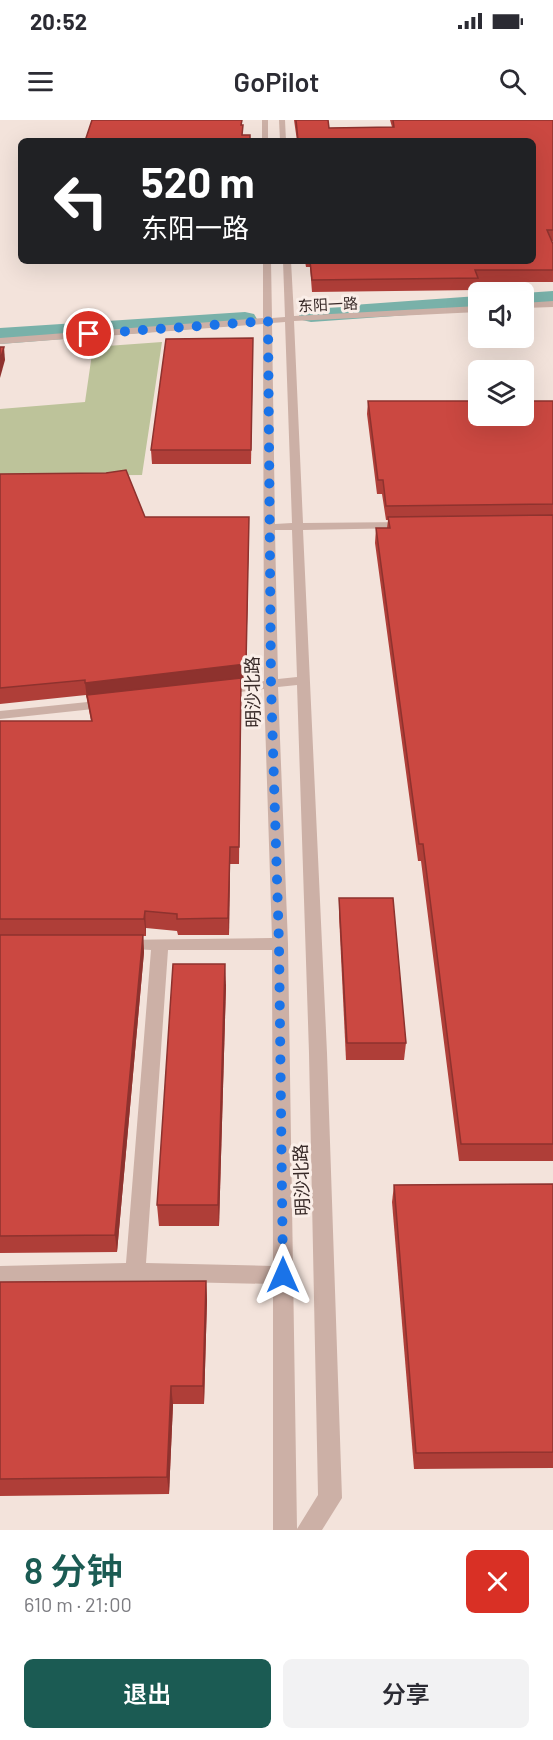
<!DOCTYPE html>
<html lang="zh">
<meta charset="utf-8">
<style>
body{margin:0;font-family:Barlow,"Noto Sans SC",sans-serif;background:#f2f2f3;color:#2b2b33;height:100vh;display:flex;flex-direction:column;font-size:22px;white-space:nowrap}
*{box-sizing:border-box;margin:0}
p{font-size:20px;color:#7c7c81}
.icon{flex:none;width:33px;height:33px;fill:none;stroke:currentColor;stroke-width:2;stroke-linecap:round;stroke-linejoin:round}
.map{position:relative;height:1410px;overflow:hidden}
.panel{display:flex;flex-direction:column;background:#fff;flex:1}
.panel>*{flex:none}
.top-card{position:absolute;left:18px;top:18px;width:518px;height:126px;border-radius:9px;box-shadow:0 6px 24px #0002;background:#202124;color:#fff;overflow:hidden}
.fabs{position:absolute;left:468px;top:162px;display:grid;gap:12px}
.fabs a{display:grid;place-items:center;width:66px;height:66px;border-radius:9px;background:#fff;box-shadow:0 6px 24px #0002;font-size:30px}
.pin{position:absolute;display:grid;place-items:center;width:51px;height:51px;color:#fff;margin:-26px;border:3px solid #fff;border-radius:50%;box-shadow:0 2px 6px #0007}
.me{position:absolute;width:66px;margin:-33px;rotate:0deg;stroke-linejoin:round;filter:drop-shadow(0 0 4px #0008)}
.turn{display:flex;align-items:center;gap:21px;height:126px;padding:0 24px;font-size:27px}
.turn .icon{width:78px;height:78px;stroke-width:2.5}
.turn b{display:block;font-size:42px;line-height:51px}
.round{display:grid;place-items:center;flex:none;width:63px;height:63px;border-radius:9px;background:#f2f2f3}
.head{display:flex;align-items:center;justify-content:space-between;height:102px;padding:0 24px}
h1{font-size:36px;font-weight:600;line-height:45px;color:#1b5b53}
.cta{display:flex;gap:12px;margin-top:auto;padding:12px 24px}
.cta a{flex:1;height:69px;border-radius:9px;background:#1b5b53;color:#fff;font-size:24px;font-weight:600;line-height:69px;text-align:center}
.cta a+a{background:#f2f2f3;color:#2b2b33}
.status{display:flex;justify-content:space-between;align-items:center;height:42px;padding:0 30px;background:#fff;direction:ltr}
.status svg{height:16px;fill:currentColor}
header{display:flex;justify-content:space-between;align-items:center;height:78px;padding:0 24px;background:#fff;font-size:27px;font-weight:600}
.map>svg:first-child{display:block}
.green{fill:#bdc39a}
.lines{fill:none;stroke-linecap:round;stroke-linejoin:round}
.river{fill:#79b1a9;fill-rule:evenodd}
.minor{fill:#ccb0a6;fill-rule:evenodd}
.wall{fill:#af3e38}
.shaded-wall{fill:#8e322e}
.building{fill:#cb4841;stroke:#8e322e;stroke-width:1.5}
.route{stroke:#1a73e8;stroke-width:10;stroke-dasharray:0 18}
.labels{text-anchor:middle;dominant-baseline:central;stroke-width:6;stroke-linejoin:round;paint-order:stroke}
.far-street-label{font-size:15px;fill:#372927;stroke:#faeee8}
.street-label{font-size:18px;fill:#372927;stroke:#faeee8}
</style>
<div class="status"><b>20:52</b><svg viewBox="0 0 49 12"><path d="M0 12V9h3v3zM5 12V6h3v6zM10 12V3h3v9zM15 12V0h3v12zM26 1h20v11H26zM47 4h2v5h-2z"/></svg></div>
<header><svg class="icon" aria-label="menu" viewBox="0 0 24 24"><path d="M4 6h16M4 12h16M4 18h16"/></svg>GoPilot<svg class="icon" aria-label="search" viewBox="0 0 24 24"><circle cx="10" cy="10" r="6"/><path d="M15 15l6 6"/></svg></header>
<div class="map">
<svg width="553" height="1410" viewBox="0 0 553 1410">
<rect width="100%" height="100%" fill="#f3e3db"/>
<polygon class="green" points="162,222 142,355 0,356 0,289 85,282 93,227"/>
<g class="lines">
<g class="river">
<polygon points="553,171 553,185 524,187 524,173"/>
<polygon points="478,176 478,190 311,202 302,200 299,195 302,190 311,188"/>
<polygon points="245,192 254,194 257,199 254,204 0,224 0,208"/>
</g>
<g class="minor">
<rect x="262" y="0" width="6" height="21"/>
<polygon points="279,0 285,0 286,21 280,21"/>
<path d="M 263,141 L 271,141 L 272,198 L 285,197 L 283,141 L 291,141 L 294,196 L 478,186 L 478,192 L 294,201 L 303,403 L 406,402 L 412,405 L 406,408 L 303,410 L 327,933 L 342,1378 L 322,1410 L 273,1410 L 273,1164 L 135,1161 L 0,1164 L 0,1146 L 126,1143 L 151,830 L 117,828 L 115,824 L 117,820 L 272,818 L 264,569 L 224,574 L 217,570 L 224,566 L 264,561 L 263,204 L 0,224 L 0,218 L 263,198 ZM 285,202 L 292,403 L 275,404 L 272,203 ZM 275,410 L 292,410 L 297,557 L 278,559 ZM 297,565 L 309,933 L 318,1375 L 297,1409 L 288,824 L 278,567 ZM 168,830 L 272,830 L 273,1146 L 146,1143 Z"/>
<polygon points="553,181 553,187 524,188 524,183"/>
<polygon points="107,580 112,581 114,584 112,587 0,599 0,591"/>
</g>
</g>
<g class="wall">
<polygon points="294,0 328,0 329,8 392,7 390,0 553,0 553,121 552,121 553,124 553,162 477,162 477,170 312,172 310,147 306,147 305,141 532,141 532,21 297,21"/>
<polygon points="253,231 251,344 152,344 151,330"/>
<polygon points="368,281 553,281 553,1041 459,1041 421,741 418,741 375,423 376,408 387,408 388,400 386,400 382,374 377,374 367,294"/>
<polygon points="0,354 145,397 249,397 246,560 241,560 239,744 230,744 229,815 178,815 177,811 146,808 146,816 143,816 144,832 117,1132 0,1133 0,601 91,601 86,575 0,584"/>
<polygon points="339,778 406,923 404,940 346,940 339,795"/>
<polygon points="226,865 219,1106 159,1106 157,1085"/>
<polygon points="553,1064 553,1348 414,1349 392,1082 394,1065"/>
<polygon points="206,1161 207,1180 204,1284 173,1284 169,1374 0,1376 0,1162"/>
</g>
<g class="shaded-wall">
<polygon points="4,227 5,240 0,258 0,240"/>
<polygon points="249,397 246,560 241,560 239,744 241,560 87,579 85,563"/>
<polygon points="230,727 230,744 229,815 228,798"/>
<polygon points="145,791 146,808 146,816 144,799"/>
<polygon points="143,815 144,832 117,1132 115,1115"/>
<polygon points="225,844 226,865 219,1106 218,1085"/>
<polygon points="206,1161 207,1180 204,1284 203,1266"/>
<polygon points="171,1266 173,1284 169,1374 167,1357"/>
</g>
<g class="building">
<polygon points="92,0 242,0 241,5 243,5 242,15 250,15 250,21 85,21"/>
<polygon points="296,0 328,0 329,8 394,7 393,0 553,0 553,110 547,110 553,124 553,150 475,150 478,158 312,160 310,141 532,141 532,21 303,21 298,20"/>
<polygon points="253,218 251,330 151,330 166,219"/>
<polygon points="0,227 4,227 0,240"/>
<polygon points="368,281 478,281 478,296 524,296 524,281 553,281 553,384 386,386 383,360 378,360"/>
<polygon points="126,350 145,397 249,397 246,544 85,563 85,560 0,568 0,354 106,353"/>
<polygon points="553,395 553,1024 461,1024 423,724 419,724 376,408 390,408 388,397"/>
<polygon points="241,558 239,727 230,727 228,798 177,799 177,794 145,791 144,799 0,799 0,601 92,601 87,575"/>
<polygon points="339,778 393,778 406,923 347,923"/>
<polygon points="0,815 143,815 115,1115 0,1116"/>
<polygon points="173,844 225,844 218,1085 157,1085"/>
<polygon points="553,1064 553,1332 416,1333 394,1065"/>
<polygon points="206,1161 203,1266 171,1266 167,1357 0,1359 0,1162"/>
</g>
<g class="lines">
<polyline class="route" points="89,214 268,201 271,564 279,824 283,1155"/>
</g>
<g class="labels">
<g class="far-street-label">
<text transform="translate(328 184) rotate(-3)">东阳一路</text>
</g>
<g class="street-label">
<text transform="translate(252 572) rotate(-91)">明沙北路</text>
<text transform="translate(301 1060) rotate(-92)">明沙北路</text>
</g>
</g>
</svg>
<div class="fabs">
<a><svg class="icon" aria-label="sound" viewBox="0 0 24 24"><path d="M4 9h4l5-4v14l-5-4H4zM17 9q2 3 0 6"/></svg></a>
<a><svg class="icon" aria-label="layers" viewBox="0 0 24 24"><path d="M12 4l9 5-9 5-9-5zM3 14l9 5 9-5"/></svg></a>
</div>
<div class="pin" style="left:89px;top:214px;background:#d93025"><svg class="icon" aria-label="arrive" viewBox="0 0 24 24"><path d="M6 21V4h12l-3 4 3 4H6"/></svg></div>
<svg class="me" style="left:283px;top:1155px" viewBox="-20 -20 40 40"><path d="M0-17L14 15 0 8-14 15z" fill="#1a73e8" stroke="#fff" stroke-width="4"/></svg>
<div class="top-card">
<div class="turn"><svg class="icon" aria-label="left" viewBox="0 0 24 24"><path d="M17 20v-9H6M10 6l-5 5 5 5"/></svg><div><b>520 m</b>东阳一路</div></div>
</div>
</div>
<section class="panel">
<div class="head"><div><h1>8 分钟</h1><p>610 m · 21:00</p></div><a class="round" style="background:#d93025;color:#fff"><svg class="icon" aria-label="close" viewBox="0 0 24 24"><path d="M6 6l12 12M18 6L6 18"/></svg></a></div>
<div class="cta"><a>退出</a><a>分享</a></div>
</section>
